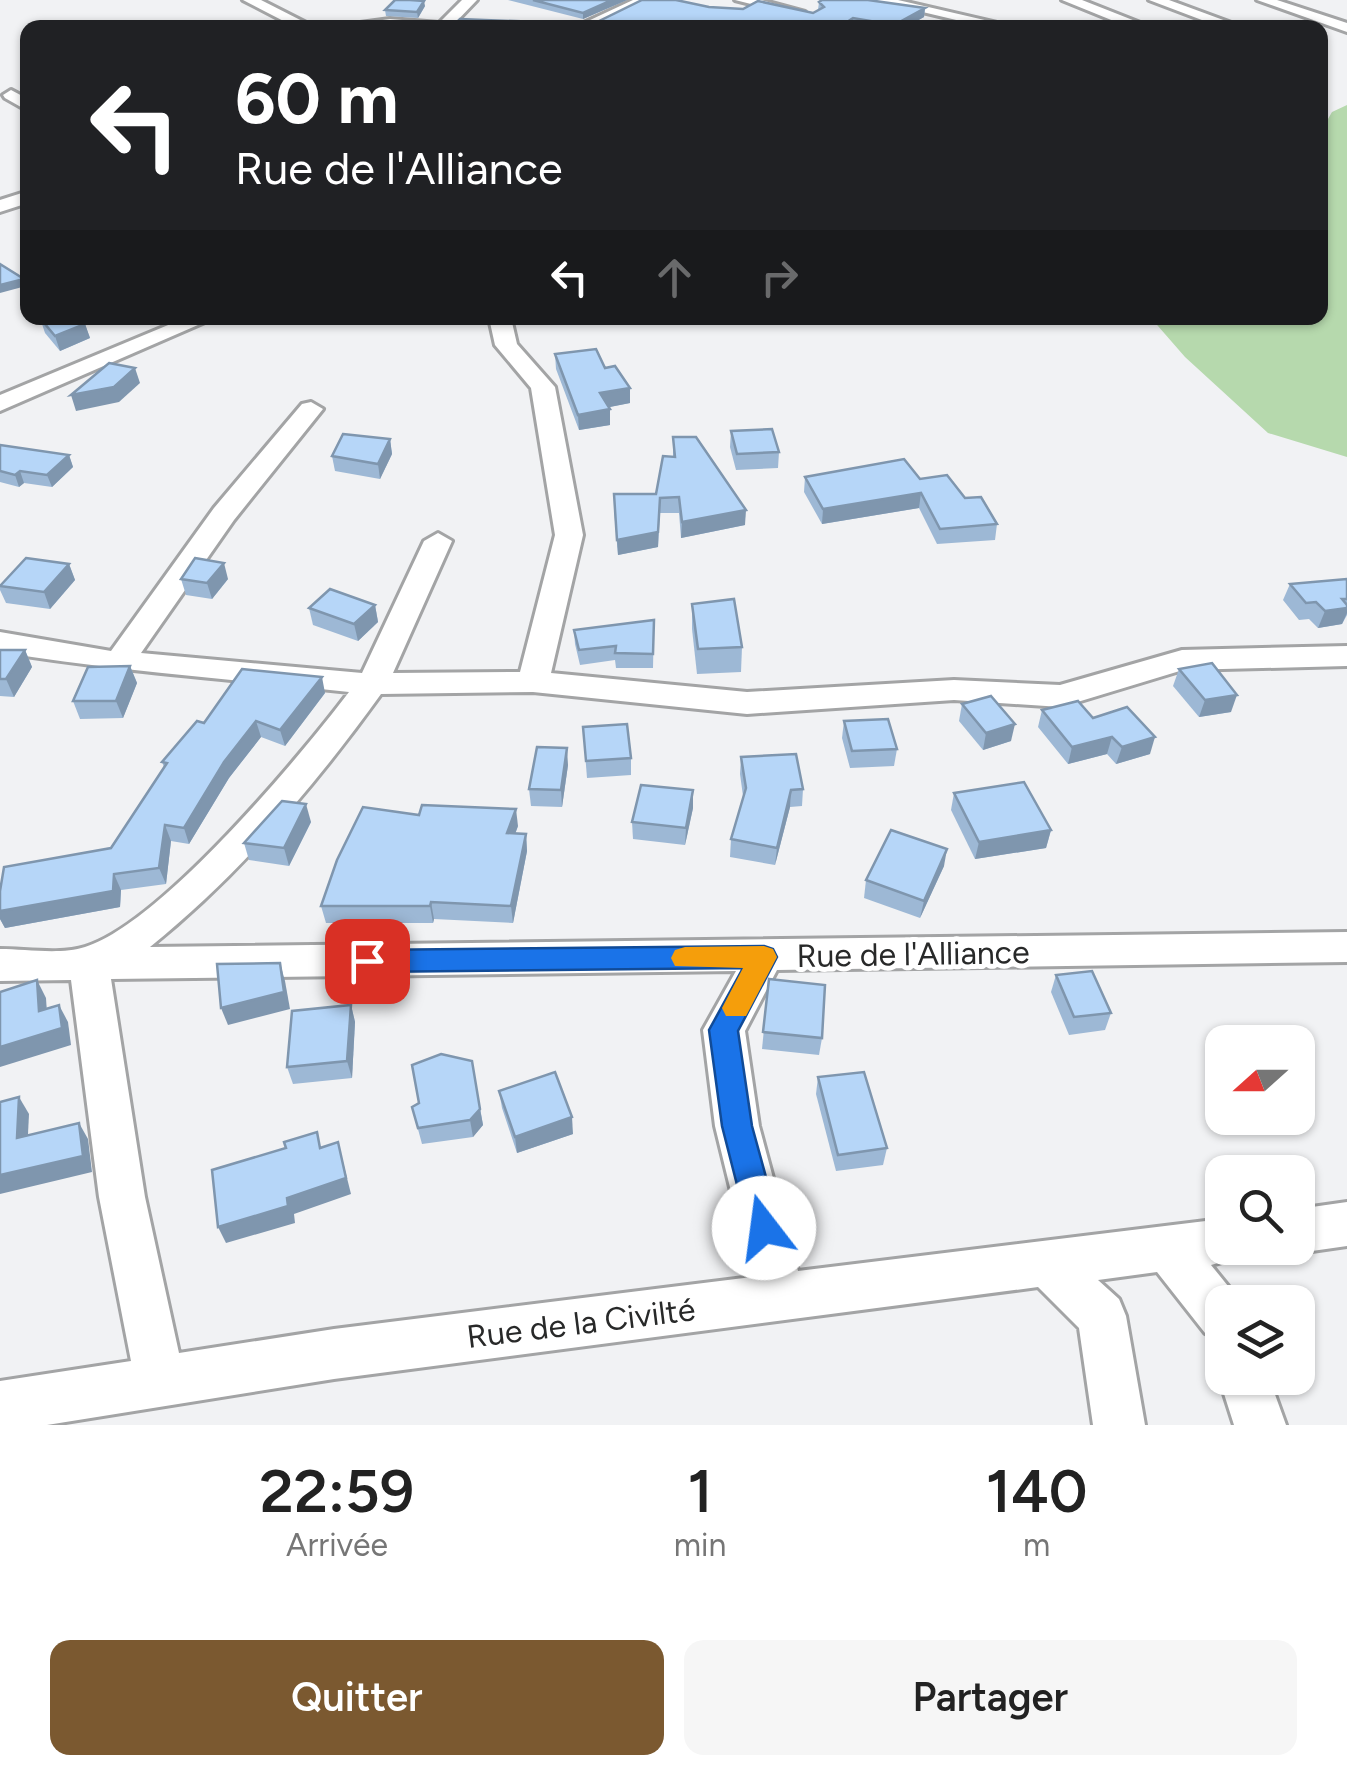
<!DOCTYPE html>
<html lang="fr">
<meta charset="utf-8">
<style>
body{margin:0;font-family:Figtree,sans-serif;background:#f6f6f6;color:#222;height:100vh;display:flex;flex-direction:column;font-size:38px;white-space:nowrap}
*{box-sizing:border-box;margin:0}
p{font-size:32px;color:#767676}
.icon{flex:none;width:55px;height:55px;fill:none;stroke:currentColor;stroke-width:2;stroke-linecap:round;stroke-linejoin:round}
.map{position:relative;height:1425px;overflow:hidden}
.side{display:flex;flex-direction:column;background:#fff;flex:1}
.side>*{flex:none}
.top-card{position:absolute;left:20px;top:20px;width:1308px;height:305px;border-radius:20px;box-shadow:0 2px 8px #0004;background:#202124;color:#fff;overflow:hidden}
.needle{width:65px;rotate:249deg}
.fabs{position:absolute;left:1205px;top:1025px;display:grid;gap:20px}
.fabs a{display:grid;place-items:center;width:110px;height:110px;border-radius:20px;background:#fff;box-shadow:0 2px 8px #0004;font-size:50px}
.pin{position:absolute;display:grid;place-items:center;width:85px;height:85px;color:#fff;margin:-42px;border-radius:20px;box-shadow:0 5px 15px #0006}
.me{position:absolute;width:110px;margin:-55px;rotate:345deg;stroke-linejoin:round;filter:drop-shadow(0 0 8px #0008)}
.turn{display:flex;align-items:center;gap:35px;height:210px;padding:0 50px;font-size:45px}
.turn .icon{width:130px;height:130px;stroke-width:2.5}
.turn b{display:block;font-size:70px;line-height:85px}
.lanes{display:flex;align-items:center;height:95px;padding:0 50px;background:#0003;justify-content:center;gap:50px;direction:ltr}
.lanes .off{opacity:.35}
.eta{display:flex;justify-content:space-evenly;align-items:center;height:170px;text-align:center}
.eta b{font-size:60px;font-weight:600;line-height:70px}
.primary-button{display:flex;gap:20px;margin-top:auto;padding:20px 50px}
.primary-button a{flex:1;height:115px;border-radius:20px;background:#7b5930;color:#fff;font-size:40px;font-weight:600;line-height:115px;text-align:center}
.primary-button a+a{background:#f6f6f6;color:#222}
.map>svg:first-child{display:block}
.green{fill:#b6d9ad}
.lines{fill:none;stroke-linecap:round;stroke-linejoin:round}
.street-casing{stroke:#a3a4a5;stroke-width:6}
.path{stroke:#b5b6b7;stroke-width:2.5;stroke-dasharray:2.5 4;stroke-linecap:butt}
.street{fill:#fff;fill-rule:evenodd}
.wall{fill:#9db8d5}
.shaded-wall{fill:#7f96ae}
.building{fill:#b6d6f8;stroke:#7f96ae;stroke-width:2.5}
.route{fill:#1a73e8;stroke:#114b97;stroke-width:2.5}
.slow{fill:#f59e0b}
.labels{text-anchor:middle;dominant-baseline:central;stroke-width:10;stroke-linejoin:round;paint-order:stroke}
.near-street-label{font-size:32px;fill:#282929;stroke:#fff}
</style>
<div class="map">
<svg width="1347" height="1425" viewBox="0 0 1347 1425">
<rect width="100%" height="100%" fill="#f1f2f4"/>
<polygon class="green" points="1347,105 1347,457 1268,433 1185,357 1151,318 1320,318 1320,133 1332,112"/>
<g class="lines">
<defs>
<g id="street">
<polygon points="243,0 261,0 316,28 297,28"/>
<polygon points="462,0 477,0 453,25 457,28 323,28 390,19 439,23"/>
<polygon points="633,0 651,0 593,28 573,28"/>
<polygon points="735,0 761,0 805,12 798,16"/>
<polygon points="872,0 898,0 1019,28 990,28"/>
<polygon points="1062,0 1082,0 1153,28 1131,28"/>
<polygon points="1149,0 1169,0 1245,28 1223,28"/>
<polygon points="1257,0 1277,0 1347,23 1347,32"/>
<polygon points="11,90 28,99 28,111 5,98 3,95"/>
<polygon points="28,191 28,203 0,212 0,200"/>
<polygon points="185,318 214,318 0,411 0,395"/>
<path d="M 489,318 L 511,318 L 517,344 L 555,387 L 583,535 L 551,673 L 747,692 L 954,680 L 1060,685 L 1182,650 L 1347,646 L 1347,666 L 1183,670 L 1061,707 L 954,700 L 747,714 L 533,692 L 381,694 C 314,787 239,875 150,947 L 1347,932 L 1347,962 L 777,970 L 745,1031 L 759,1126 L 798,1271 L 1222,1219 L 1222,1248 L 1243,1248 L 1239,1257 L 1211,1265 L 1241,1302 L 1222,1302 L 1222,1340 L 1205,1333 L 1157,1272 L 1098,1280 L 1119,1299 L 1126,1316 L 1145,1425 L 1093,1425 L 1079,1328 L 1038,1287 L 334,1379 L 47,1425 L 0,1425 L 0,1381 L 131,1361 L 99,1197 L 71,980 L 0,981 L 0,949 C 25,949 61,955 85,947 C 160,924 300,757 349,692 C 232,679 116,671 0,652 L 0,632 L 111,651 L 214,508 L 302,404 L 311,402 L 323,409 L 234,520 L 141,653 L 362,673 L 424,541 L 438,533 L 452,541 L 393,673 L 520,672 L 555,535 L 531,388 L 495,345 ZM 736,971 L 703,1030 L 715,1126 L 752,1277 L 334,1329 L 179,1353 L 145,1197 L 111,979 Z"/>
<polygon points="1347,1202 1347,1246 1298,1253 1284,1248 1298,1248 1298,1209"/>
<polygon points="1222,1369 1222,1378 1269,1378 1286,1425 1234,1425 1219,1378"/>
</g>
</defs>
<use href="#street" class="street-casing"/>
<polyline class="path" points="91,21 91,28"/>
<use href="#street" class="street"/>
</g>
<g class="wall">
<polygon points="508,0 627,0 583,19"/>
<polygon points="819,2 925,8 924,17 904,28 593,24 709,7 813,13 818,10"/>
<polygon points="425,6 418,18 386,16 385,10"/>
<polygon points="40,318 85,324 90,338 60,351 45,333"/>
<polygon points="555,354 605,368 630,388 630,403 609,407 610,425 579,430 556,369"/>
<polygon points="731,431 779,452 778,468 736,470 730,447"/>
<polygon points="673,437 745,525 681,538 679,513 660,513 658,547 618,555 614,510 656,494 673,457"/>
<polygon points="390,439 392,454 380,479 335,471 332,456"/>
<polygon points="0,445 69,455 73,467 52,487 24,483 19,487 0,482"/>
<polygon points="805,477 920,479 965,498 997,524 995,540 937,544 919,508 822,524 804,492"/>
<polygon points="69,564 75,580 50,609 6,603 0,590 0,585"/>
<polygon points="181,579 228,579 212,599 186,595"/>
<polygon points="1347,579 1347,615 1342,624 1318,628 1309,619 1299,620 1283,600 1290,584"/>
<polygon points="692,604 742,647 741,672 697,674 692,629"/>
<polygon points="375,605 378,622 358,641 313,625 309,608"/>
<polygon points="654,620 653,668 616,668 615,660 580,665 575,644 574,630"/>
<polygon points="0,650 25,650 32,667 14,697 0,696"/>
<polygon points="130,666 137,683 123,718 80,719 73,701"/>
<polygon points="1179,669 1231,712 1199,717 1173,686"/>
<polygon points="325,693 285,746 261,737 229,778 189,844 171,841 166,884 121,890 120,907 5,928 0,919 0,891 111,848 164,767 162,762 204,723"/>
<polygon points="962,704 1011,741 983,750 959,721"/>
<polygon points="1042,710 1093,718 1150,754 1116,764 1107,754 1068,764 1038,727"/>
<polygon points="844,721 897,749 894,766 850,768 842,738"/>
<polygon points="583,727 631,758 631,775 587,778"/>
<polygon points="741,757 803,789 802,806 790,807 775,865 730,857 731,839 743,796 740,774"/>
<polygon points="568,765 562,807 531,806 529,789"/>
<polygon points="954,793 1051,830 1046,848 975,859 951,810"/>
<polygon points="693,808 685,845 633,839 632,822"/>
<polygon points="311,822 289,866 249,860 244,843"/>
<polygon points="518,826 515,834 526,834 527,851 513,923 434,919 433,923 326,923 321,906"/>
<polygon points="944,866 920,918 864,898 866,880"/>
<polygon points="1056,975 1111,1013 1105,1030 1069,1035 1051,992"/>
<polygon points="769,979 822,1038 819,1055 762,1049"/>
<polygon points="351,1005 355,1022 352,1078 293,1084 287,1067"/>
<polygon points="472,1061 483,1125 473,1137 422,1144 412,1107 419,1103"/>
<polygon points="818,1077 887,1148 883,1165 836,1171 816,1094"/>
<polygon points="499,1091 573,1134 517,1153 502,1108"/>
</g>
<g class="shaded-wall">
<polygon points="612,0 627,0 583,19 583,13"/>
<polygon points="424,1 425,6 418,18 417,12"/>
<polygon points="925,8 924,17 904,28 894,28 894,25"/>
<polygon points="853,18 851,28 838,28"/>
<polygon points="24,279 26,286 0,293 0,285"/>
<polygon points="85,324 90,338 60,351 55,336"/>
<polygon points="135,368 140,383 119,402 76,411 71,395"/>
<polygon points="630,388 630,403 600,409 600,393"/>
<polygon points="610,409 610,425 579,430 578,415"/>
<polygon points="390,439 392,454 380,479 378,464"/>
<polygon points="69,455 73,467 52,487 47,475"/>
<polygon points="20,471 24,483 19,487 15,475"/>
<polygon points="921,493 919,508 822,524 823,509"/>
<polygon points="660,498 658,547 618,555 617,540"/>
<polygon points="746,510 745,525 681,538 682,522"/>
<polygon points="224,563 228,579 212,599 207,583"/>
<polygon points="69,564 75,580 50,609 44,592"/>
<polygon points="375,605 378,622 358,641 354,624"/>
<polygon points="1347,608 1347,613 1342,624 1318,628 1325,611"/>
<polygon points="25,650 32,667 14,697 6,679"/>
<polygon points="130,666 137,683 123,718 116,701"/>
<polygon points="322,677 325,693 285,746 280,730"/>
<polygon points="1237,695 1231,712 1199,717 1205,700"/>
<polygon points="256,721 261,737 229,778 189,844 184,828 224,762"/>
<polygon points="1015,724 1011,741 983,750 986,733"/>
<polygon points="1112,737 1107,754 1068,764 1072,747"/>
<polygon points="1155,737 1150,754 1116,764 1122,747"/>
<polygon points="567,748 568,765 562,807 561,790"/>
<polygon points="693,790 693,808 685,845 686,828"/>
<polygon points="791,790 790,807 775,865 777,848"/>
<polygon points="306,804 311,822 289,866 284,848"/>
<polygon points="516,809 518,826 509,850 507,833"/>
<polygon points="165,825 171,841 166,884 159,868"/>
<polygon points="1051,830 1046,848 975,859 979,842"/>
<polygon points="526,834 527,851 513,923 511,906"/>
<polygon points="947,849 944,866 920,918 924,901"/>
<polygon points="114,874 121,890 120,907 5,928 0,919 0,911"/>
<polygon points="431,902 434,919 433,923 430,906"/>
<polygon points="280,963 285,981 290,1009 228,1025 221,1008"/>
<polygon points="37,980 46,998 48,1028 39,1011"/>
<polygon points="59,1005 68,1022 71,1045 0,1067 0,1047"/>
<polygon points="351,1005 355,1022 352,1078 347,1061"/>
<polygon points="19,1097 29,1114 27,1154 17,1138"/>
<polygon points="480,1109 483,1125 473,1137 470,1120"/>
<polygon points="572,1117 573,1134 517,1153 515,1137"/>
<polygon points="79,1123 88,1139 92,1172 0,1194 0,1175"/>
<polygon points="338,1142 351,1194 294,1214 295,1223 226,1243 218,1227 287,1198"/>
</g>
<g class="building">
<polygon points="395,0 410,0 424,1 417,12 385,10"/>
<polygon points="533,0 612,0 583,13"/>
<polygon points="642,0 676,0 709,7 743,9 758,1 813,13 824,7 819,2 822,0 868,0 925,8 894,25 853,18 838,28 407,28 410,23 456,23 460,19 593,24"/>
<polygon points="371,26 408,26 370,28"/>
<polygon points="0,264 24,279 0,285"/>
<polygon points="40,318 73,318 85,324 55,336"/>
<polygon points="596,349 605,368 615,366 630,388 600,393 610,409 578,415 555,354"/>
<polygon points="109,363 135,368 114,387 71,395"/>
<polygon points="772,429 779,452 737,454 731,431"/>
<polygon points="343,434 390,439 378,464 332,456"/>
<polygon points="673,437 696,437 746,510 682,522 679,497 660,498 658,532 617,540 614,494 656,494 663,456 675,457"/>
<polygon points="0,445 69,455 47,475 20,471 15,475 0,471"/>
<polygon points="904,459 920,479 947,475 965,498 981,497 997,524 940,529 921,493 823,509 805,477"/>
<polygon points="26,558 69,564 44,592 0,586"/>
<polygon points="195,558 224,563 207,583 181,579"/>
<polygon points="1347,579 1347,599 1342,599 1347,605 1347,608 1325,611 1316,602 1306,603 1290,584"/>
<polygon points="330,589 375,605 354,624 309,608"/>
<polygon points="734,599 742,647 698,649 692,604"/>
<polygon points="654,620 653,654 615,653 616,646 579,650 574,630"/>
<polygon points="0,650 25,650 6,679 0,679"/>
<polygon points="1212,663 1237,695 1205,700 1179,669"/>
<polygon points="130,666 116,701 73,701 88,667"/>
<polygon points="242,669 322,677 280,730 256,721 224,762 184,828 165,825 159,868 114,874 113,891 0,911 0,891 4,867 111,848 167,763 162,762 197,721 204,723"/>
<polygon points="991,696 1015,724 986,733 962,704"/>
<polygon points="1078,701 1093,718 1127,707 1155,737 1122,747 1112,737 1072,747 1042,710"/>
<polygon points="888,719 897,749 852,751 844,721"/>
<polygon points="627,724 631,758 586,761 583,727"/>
<polygon points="537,747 567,748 561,790 529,789"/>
<polygon points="796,754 803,789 791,790 777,848 731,839 746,788 741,757"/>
<polygon points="1024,782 1051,830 979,842 954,793"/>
<polygon points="641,785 693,790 686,828 632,822"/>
<polygon points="282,801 306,804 284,848 244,843"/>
<polygon points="422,805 516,809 507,833 526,834 511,906 431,902 430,906 321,906 337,860 363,807 419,815"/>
<polygon points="891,830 947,849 924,901 866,880"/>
<polygon points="280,963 284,992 221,1008 217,964"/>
<polygon points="1092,971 1111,1013 1074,1017 1056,975"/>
<polygon points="769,979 825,985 822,1038 763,1032"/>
<polygon points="37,980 39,1011 59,1005 62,1028 0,1047 0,992"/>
<polygon points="351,1005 347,1061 287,1067 292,1011"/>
<polygon points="441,1054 472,1061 480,1109 470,1120 418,1128 412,1107 419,1103 412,1065"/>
<polygon points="555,1072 572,1117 515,1137 499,1091"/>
<polygon points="864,1072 887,1148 838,1155 818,1077"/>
<polygon points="19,1097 17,1138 79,1123 83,1156 0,1175 0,1102"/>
<polygon points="317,1132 320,1148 338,1142 346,1178 287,1198 288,1206 218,1227 212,1170 286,1148 284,1142"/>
</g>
<polygon class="route" points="764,946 773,949 777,957 738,1031 752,1126 780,1228 775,1239 764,1244 752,1239 748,1228 722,1126 709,1030 743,968 367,972 357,969 353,961 357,953 367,950"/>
<polygon class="slow" points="764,946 773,949 777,957 746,1016 726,1016 722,1008 743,968 675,966 671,958 675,950 685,947"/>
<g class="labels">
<g class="near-street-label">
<text transform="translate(913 954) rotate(-1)">Rue de l'Alliance</text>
<text transform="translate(581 1323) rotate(-7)">Rue de la Civilté</text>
</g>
</g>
</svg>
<div class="fabs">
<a><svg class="needle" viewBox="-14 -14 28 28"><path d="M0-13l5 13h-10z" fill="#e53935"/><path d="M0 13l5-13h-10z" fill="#767676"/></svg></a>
<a><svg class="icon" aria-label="search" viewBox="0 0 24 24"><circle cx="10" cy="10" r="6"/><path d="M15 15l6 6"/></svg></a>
<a><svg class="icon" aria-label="layers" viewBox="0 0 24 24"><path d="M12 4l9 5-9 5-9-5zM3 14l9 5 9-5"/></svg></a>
</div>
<div class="pin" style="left:367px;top:961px;background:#d93025"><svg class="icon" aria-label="arrive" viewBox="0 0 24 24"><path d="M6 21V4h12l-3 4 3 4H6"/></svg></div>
<svg class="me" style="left:764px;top:1228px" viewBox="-20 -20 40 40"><circle r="19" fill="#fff"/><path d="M0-13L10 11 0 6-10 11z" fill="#1a73e8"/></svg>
<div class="top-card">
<div class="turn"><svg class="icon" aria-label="left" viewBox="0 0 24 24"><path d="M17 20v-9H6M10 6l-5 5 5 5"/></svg><div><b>60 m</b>Rue de l'Alliance</div></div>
<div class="lanes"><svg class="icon" aria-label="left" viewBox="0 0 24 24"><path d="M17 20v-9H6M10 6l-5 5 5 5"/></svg><svg class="icon off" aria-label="ahead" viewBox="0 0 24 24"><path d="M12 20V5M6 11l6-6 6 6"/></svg><svg class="icon off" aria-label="right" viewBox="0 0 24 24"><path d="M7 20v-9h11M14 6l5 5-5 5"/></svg></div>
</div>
</div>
<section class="side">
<div class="eta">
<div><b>22:59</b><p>Arrivée</p></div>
<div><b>1</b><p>min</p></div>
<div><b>140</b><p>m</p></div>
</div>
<div class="primary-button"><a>Quitter</a><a>Partager</a></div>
</section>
